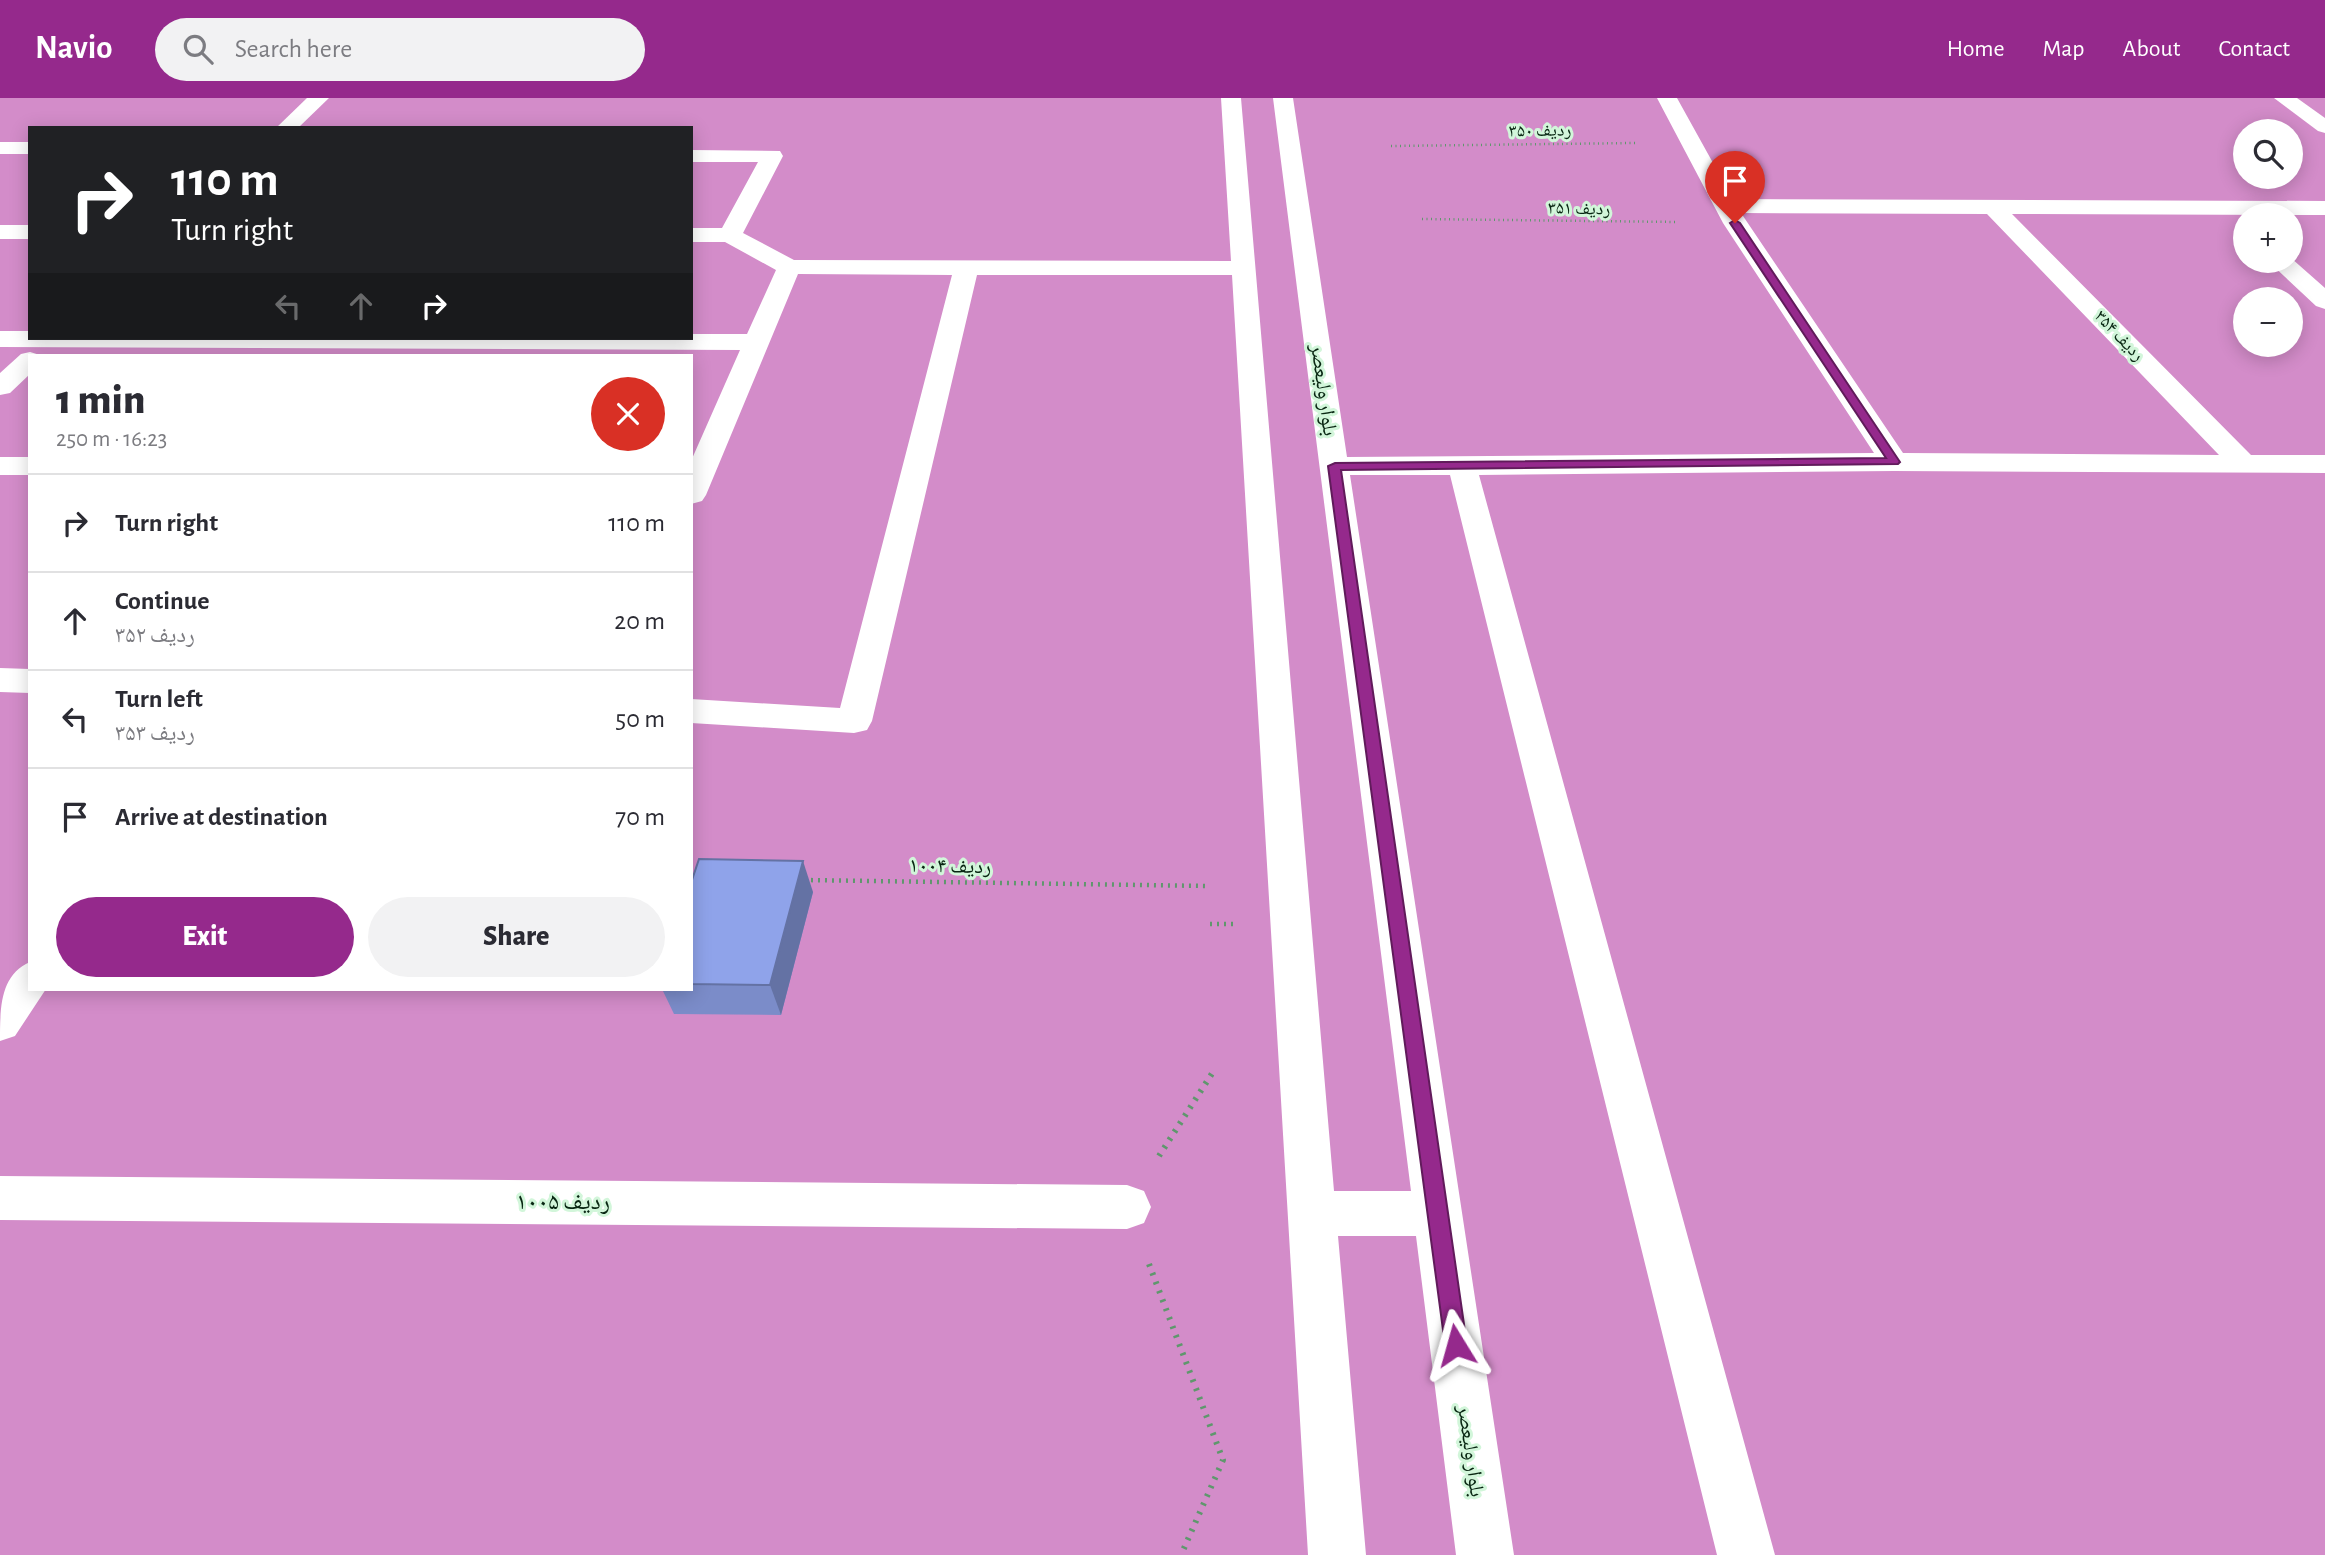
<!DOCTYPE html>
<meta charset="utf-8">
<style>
body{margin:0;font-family:"Alegreya Sans","Noto Naskh Arabic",sans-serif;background:#f2f2f3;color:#2b2b33;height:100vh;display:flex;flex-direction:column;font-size:26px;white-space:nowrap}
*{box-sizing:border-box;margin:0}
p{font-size:23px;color:#7c7c81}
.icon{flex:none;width:38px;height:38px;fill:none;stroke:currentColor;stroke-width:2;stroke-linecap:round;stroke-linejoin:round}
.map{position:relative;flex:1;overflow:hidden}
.panel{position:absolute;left:28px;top:256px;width:665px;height:637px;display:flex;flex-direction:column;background:#fff;border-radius:0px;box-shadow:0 4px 18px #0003}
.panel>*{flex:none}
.hud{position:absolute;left:28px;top:28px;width:665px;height:214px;border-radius:0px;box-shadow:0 4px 18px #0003;background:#202124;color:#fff;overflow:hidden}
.fabs{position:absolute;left:2233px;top:21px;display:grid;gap:14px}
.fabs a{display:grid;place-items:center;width:70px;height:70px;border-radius:50%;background:#fff;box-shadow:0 4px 18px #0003;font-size:35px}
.pin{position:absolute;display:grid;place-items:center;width:60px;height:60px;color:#fff;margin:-72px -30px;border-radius:50% 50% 50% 0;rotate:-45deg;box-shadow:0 0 7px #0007}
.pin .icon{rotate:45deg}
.me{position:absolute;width:77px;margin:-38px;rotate:352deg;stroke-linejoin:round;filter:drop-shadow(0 0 5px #0008)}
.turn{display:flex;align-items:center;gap:24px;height:147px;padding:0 28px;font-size:32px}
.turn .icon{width:91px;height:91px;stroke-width:2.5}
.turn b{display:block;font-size:49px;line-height:60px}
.lanes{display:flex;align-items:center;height:66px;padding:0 28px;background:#0003;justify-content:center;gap:35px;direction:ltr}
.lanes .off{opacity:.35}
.round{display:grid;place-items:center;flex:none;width:74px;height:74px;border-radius:37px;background:#f2f2f3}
.summary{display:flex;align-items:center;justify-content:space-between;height:119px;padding:0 28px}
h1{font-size:42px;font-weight:800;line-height:52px}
.cta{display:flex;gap:14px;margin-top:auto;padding:14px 28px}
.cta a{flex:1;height:80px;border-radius:42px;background:#95298c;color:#fff;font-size:28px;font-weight:800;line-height:80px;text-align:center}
.cta a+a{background:#f2f2f3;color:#2b2b33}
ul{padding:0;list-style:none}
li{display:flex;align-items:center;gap:21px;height:98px;padding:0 28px;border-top:2px solid #e1e1e2}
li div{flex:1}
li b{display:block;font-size:26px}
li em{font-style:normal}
header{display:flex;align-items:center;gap:42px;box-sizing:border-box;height:98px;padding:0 35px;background:#95298c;color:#fff}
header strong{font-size:33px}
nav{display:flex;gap:38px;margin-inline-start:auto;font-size:24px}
.search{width:490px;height:63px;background:#f2f2f3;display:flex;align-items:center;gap:18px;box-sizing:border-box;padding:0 24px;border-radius:38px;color:#7c7c81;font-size:26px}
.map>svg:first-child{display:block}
.green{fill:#d38cc9;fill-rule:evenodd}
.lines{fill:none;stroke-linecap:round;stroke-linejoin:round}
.path-far2{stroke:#5f976d;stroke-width:2.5;stroke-dasharray:1 3.5;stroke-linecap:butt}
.path-far1{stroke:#5f976d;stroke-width:4.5;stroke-dasharray:2 5;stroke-linecap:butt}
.path{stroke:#5f976d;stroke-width:6;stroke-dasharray:2.5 7;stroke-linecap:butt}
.minor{fill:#fff;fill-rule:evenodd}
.wall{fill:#7b8cc9}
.shaded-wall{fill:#6472a4}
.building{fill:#8fa3ea;stroke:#6472a4;stroke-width:2}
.route{fill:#95298c;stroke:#611b5b;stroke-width:2}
.labels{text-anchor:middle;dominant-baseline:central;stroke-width:6;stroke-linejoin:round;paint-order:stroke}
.far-street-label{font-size:18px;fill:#082612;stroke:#d2f6da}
.street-label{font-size:21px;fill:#082612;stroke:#d2f6da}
.near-street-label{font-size:24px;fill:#082612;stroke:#d2f6da}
</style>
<header>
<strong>Navio</strong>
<div class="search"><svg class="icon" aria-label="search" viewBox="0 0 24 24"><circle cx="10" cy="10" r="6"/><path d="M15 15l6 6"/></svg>Search here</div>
<nav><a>Home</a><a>Map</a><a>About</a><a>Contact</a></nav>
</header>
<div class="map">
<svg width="2325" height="1457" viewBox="0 0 2325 1457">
<rect width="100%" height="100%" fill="#96dfa8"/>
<path class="green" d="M 0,0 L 2325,0 L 2325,1457 L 0,1457 ZM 30,30 L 691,30 L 691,240 L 30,240 ZM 2245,33 L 2291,33 L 2291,79 L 2245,79 ZM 2245,117 L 2291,117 L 2291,163 L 2245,163 ZM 2245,201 L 2291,201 L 2291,247 L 2245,247 ZM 30,257 L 691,257 L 691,891 L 30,891 Z"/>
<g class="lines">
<g class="path-far2">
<polyline points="1391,48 1635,45"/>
<polyline points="1422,121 1677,124"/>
</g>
<g class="path-far1">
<polyline points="804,782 1209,788"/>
<polyline points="1210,826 1233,826"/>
</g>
<g class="path">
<polyline points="1159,1058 1213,974"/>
<polyline points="1149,1166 1223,1362 1181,1457"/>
</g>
<g class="minor">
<polygon points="307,0 329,0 298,30 276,30"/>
<path d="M 1221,0 L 1241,0 L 1334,1093 L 1411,1093 L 1273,0 L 1293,0 L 1347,359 L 1874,355 L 1723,125 L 1657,0 L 1677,0 L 1733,101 L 2325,103 L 2325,117 L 2012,116 L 2251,357 L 2325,357 L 2325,375 L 1894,373 L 1479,377 L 1775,1457 L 1717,1457 L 1450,377 L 1350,377 L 1514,1457 L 1456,1457 L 1416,1138 L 1338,1138 L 1366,1457 L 1308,1457 L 1232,177 L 977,177 L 872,623 L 867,632 L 854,635 L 691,625 L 691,601 L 840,610 L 952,177 L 798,176 L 706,397 L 702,403 L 691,406 L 691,363 L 740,252 L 0,249 L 0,233 L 30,233 L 30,240 L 691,240 L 691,236 L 747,236 L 776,172 L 725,144 L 691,144 L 691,130 L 722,130 L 758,64 L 691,64 L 691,52 L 780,53 L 783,58 L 743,135 L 794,162 L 1231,163 ZM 1741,115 L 1987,116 L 2219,357 L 1903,355 Z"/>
<polygon points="2274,0 2297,0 2325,20 2325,35 2318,33"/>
<rect x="0" y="44" width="30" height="12"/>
<rect x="0" y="127" width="30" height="14"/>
<polygon points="2291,160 2325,190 2325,211 2316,208 2268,163 2291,163"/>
<polygon points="30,254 40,257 30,257 30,276 10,295 0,297 0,275 21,256"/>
<rect x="0" y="359" width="30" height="18"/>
<polygon points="0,570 30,571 30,595 0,594"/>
<path d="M 30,864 L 30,891 L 46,891 L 15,938 L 0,943 C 0,910 0,877 30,864 Z"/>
<polygon points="0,1078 1127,1087 1144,1093 1151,1109 1144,1125 1127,1131 0,1122"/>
</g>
</g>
<polygon class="wall" points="691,785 813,794 781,917 674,916 662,891 691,891"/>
<polygon class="shaded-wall" points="803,763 813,794 781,917 770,887"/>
<polygon class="building" points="699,761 803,763 770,887 691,886 691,785"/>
<polygon class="route" points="1735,122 1740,125 1900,364 1898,366 1341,372 1467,1247 1464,1254 1456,1257 1449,1254 1445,1247 1328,368 1335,365 1886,360 1730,125"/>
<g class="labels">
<g class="far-street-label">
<text transform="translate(1540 33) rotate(-1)">ردیف ۳۵۰</text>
<text transform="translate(1579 111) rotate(1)">ردیف ۳۵۱</text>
<text transform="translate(2119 238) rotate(46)">ردیف ۳۵۴</text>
</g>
<g class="street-label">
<text transform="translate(1324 292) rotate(82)">بلوار ولیعصر</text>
<text transform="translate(950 768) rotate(1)">ردیف ۱۰۰۴</text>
<text transform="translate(1471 1353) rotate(82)">بلوار ولیعصر</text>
</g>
<g class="near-street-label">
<text x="563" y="1104">ردیف ۱۰۰۵</text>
</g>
</g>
</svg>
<div class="fabs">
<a><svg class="icon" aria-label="search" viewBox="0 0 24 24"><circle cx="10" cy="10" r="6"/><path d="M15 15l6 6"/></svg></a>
<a>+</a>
<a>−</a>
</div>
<div class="pin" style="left:1735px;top:125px;background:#d93025"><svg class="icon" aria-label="arrive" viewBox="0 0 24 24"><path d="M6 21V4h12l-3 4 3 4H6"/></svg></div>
<svg class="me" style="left:1456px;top:1247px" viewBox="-20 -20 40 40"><path d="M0-17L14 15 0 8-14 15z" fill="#95298c" stroke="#fff" stroke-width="4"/></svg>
<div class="hud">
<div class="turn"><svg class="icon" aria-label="right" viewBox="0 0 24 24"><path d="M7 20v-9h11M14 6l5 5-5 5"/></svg><div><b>110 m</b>Turn right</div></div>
<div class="lanes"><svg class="icon off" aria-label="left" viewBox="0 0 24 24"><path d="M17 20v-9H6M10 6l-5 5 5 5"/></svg><svg class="icon off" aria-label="ahead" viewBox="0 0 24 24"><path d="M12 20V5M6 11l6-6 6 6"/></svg><svg class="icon" aria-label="right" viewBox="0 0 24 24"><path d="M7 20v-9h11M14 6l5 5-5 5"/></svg></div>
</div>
<section class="panel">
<div class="summary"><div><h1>1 min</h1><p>250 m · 16:23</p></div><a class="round" style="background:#d93025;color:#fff"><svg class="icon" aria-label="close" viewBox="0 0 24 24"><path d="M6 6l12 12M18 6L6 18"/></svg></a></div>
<ul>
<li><svg class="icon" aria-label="right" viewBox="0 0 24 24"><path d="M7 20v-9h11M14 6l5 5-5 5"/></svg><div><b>Turn right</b></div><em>110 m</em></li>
<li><svg class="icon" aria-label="ahead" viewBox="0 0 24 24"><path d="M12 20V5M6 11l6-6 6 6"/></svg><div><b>Continue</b><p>ردیف ۳۵۲</p></div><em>20 m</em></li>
<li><svg class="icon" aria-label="left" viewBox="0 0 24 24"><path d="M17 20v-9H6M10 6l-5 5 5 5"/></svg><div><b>Turn left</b><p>ردیف ۳۵۳</p></div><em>50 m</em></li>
<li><svg class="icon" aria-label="arrive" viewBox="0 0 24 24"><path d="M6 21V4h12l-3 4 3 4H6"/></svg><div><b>Arrive at destination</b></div><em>70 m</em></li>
</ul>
<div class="cta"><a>Exit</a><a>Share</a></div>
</section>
</div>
